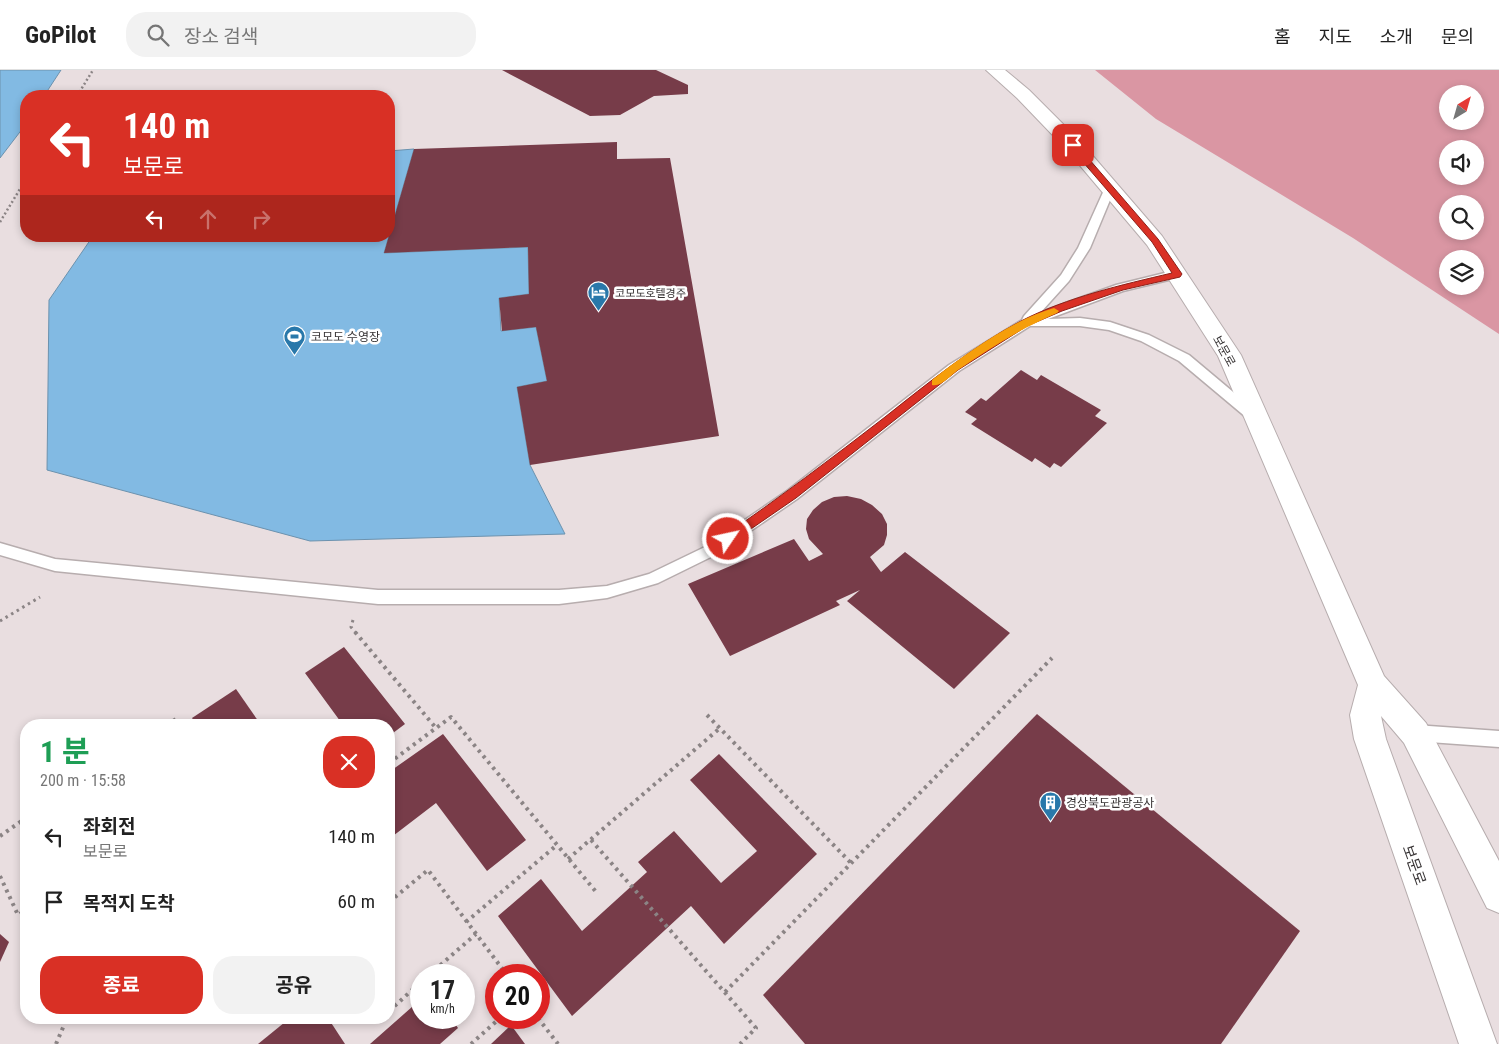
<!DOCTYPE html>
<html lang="ko">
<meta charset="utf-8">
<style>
body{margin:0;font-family:"Roboto Condensed","Noto Sans KR",sans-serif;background:#f2f2f2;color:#222;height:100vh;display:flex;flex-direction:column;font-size:19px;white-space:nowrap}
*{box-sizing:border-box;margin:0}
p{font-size:16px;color:#767676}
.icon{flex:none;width:28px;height:28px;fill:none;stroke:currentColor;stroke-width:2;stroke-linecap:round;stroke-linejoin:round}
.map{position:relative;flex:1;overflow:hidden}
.side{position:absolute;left:20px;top:649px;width:375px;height:305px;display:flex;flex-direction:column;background:#fff;border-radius:20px;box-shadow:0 2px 8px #0003}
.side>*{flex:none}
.guide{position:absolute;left:20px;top:20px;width:375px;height:152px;border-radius:20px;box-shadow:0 2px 8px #0003;background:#d93025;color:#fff;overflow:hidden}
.needle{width:32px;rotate:37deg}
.fabs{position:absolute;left:1439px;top:15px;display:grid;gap:10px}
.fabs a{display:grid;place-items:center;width:45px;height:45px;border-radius:50%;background:#fff;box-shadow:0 2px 8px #0003;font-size:25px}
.speed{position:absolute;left:410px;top:894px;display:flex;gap:10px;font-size:25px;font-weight:700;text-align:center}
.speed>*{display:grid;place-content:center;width:65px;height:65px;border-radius:50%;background:#fff;box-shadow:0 2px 8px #0003;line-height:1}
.speed small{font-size:12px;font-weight:400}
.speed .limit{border:8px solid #d22;background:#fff;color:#111}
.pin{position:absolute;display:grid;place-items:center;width:42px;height:42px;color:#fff;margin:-21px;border-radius:10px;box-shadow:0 2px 8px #0006}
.me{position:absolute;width:55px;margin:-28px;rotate:56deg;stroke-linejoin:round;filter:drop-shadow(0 0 4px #0008)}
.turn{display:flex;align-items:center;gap:18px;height:105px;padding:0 20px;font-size:22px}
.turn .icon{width:65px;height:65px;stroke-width:2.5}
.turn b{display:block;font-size:35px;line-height:42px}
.lanes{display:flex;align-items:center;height:48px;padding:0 20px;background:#0003;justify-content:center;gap:25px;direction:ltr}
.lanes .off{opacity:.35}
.round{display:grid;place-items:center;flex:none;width:52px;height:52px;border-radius:20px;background:#f2f2f2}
.head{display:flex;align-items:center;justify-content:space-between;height:85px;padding:0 20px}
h1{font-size:30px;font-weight:700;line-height:38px;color:#1e9e55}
.action{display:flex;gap:10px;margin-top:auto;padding:10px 20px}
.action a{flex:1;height:58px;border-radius:20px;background:#d93025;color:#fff;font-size:20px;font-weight:700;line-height:58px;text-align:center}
.action a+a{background:#f2f2f2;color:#222}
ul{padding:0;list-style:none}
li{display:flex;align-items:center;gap:15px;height:65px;padding:0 20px}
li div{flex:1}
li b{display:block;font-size:19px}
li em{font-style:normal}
header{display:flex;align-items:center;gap:30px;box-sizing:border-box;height:70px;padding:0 25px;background:#fff;border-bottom:1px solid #e0e0e0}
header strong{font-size:24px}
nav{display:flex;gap:28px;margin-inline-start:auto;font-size:18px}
.search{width:350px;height:45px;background:#f2f2f2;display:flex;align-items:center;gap:12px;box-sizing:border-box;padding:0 18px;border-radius:20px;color:#767676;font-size:19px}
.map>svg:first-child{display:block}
.forest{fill:#da96a3;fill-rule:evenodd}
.water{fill:#82bae3;stroke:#6c92ae}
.building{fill:#773c49}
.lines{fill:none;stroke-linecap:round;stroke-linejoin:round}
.service-casing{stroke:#b7adae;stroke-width:3}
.tertiary-casing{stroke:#b7adae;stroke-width:2}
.path-far2{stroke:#8b8485;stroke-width:2.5;stroke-dasharray:2 2.5;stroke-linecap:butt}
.path-far1{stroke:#8b8485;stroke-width:3;stroke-dasharray:2.5 4;stroke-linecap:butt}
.path{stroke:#8b8485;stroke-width:4;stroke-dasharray:3 4.5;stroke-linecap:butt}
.service{fill:#fff;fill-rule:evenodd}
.tertiary{fill:#fff;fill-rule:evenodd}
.route{fill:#d93025;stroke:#8d1f18}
.slow{fill:#f59e0b}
.labels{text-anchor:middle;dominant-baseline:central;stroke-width:5;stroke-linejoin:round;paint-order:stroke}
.far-poi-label{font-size:11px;fill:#373334;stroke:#fff;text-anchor:start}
.poi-label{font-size:12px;fill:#373334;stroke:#fff;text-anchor:start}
.street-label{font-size:12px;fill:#373334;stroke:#fff}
.near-street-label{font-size:15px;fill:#373334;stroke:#fff}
</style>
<header>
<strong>GoPilot</strong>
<div class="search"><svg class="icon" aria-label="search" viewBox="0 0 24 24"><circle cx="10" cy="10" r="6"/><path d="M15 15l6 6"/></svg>장소 검색</div>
<nav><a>홈</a><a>지도</a><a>소개</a><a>문의</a></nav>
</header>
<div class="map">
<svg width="1499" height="974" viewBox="0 0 1499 974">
<rect width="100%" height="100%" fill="#e9dee0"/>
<path class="forest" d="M 1095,0 L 1499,0 L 1499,264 L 1353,168 L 1156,49 ZM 1448,24 L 1475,24 L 1475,51 L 1448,51 ZM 1448,79 L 1475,79 L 1475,106 L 1448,106 ZM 1448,134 L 1475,134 L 1475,161 L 1448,161 ZM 1448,189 L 1475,189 L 1475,216 L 1448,216 Z"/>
<g class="water">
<polygon points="0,0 61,0 44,26 26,26 26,54 0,88"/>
<polygon points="414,79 384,183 528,177 529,224 499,228 501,261 536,257 547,311 517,317 530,395 565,464 310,471 47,400 49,230 93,166 389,166 389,81"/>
</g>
<g class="building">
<polygon points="502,0 656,0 688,15 688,24 654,26 620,45 590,46"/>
<polygon points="617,72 617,89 670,88 719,366 530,395 517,317 547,311 536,257 502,261 499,228 529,224 528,177 384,183 414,79"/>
<polygon points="1021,300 1037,310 1041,305 1101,340 1095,346 1107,353 1061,397 1054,393 1050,398 1035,388 1032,392 971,354 977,349 965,342 981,328 986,331"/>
<polygon points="847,426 861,429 872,435 882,444 887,454 887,465 884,475 870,487 881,502 905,482 1010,563 954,619 847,531 860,520 836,531 840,535 730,586 688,514 794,469 809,491 823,484 809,469 806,459 807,449 813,440 822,432 834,427"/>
<polygon points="344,577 405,654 389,666 389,655 343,655 305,603"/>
<polygon points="236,619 261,655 197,655 192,648"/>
<polygon points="1037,644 1300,861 1221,974 805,974 763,925"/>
<polygon points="443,664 526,770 487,801 436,733 389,769 389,702"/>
<polygon points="719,684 817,784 724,874 691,836 572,946 498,846 541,809 582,861 647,802 638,792 674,761 721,813 757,781 690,710"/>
<polygon points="0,864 9,872 0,892"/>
<polygon points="421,929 421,948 451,948 458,958 440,974 370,974"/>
<polygon points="290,948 328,948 345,974 258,974"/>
<polygon points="511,955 525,974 491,974"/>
</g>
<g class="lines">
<defs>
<g id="service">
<polygon points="1110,115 1115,118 1090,178 1069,211 1041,242 1116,215 1177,200 1181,201 1183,204 1181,207 1123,221 1048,249 1080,248 1110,252 1149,265 1189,285 1257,342 1259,345 1257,348 1247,348 1179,291 1141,271 1109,260 1080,256 1030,256 959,301 797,429 717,484 658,513 607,528 559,534 378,534 55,501 0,485 0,473 55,489 378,520 559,520 607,516 649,504 707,476 787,421 949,295 1022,250 1024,246 1061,205 1078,178 1105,118"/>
<polygon points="1415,655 1499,661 1499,677 1415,671 1409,669 1406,663 1409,657"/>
</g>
<polygon id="tertiary" points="986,0 1005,0 1029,20 1080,71 1162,166 1241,285 1384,606 1426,653 1499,791 1499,843 1487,838 1404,673 1381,646 1386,669 1497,974 1459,974 1354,669 1350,645 1358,615 1218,286 1147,175 1066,79 1017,28"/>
</defs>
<use href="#service" class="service-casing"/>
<use href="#tertiary" class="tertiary-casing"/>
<g class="path-far2">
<polyline points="77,26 93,0"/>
<polyline points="0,152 26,109"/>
</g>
<g class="path-far1">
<polyline points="353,550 351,557 356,563"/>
<polyline points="0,551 40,527"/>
</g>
<g class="path">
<polyline points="355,562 436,658"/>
<polyline points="707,645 851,793"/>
<polyline points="167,655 176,649 180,655"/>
<polyline points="389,693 451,647 597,823"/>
<polyline points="0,766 26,748"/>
<polyline points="591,770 756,958 740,974"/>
<polyline points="568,789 720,658"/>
<polyline points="0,806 18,845 26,840"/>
<polyline points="389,832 428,800 507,905"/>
<polyline points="466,852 557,775"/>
<polyline points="429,905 476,864"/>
<polyline points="725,922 1052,588"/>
<polyline points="389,941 421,912"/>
<polyline points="373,948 376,952 382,948"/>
<polyline points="538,948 558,974"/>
<polyline points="56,974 67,948"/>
<polyline points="471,974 500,948"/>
</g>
<use href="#service" class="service"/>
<use href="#tertiary" class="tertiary"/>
</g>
<path class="route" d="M 1070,74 L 1076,74 L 1158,169 L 1182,204 L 1180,207 L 1123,220 L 1062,241 L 1027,256 L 958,300 L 796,428 L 732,472 L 724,472 L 722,469 L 724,466 C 779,428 832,388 885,347 C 928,313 972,277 1021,251 C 1068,227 1121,215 1172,203 L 1152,172 L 1070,77 Z"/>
<path class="slow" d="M 1054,238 L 1059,241 L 1057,243 C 1022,258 990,278 958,300 C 951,305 942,317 932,315 L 932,310 C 965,284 1014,249 1054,238 Z"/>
<defs>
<symbol id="hotel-pin" viewBox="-11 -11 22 30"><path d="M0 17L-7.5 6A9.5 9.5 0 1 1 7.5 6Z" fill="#2978aa" stroke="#fff"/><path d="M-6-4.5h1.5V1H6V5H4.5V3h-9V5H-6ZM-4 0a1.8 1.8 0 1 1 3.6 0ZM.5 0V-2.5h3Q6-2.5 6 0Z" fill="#fff"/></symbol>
<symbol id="stadium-pin" viewBox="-11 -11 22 30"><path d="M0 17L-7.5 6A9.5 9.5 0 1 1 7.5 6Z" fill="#2978aa" stroke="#fff"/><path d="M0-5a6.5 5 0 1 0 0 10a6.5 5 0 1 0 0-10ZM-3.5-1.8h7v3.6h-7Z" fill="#fff"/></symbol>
<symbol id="building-pin" viewBox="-11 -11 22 30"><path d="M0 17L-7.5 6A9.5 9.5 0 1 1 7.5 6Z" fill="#2978aa" stroke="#fff"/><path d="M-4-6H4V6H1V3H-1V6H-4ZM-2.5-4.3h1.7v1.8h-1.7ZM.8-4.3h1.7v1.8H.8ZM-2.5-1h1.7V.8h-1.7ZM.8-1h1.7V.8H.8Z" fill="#fff"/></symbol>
</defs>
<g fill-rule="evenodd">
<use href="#hotel-pin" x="586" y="210" width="25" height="34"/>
<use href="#stadium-pin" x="282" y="254" width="25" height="34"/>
<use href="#building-pin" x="1038" y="720" width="25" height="34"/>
</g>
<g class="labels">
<g class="far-poi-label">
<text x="615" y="223">코모도호텔경주</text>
</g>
<g class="poi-label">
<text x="311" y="267">코모도 수영장</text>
<text x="1066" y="733">경상북도관광공사</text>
</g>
<g class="street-label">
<text transform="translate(1224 281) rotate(61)">보문로</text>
</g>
<g class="near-street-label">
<text transform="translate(1414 795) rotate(70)">보문로</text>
</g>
</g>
</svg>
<div class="fabs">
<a><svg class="needle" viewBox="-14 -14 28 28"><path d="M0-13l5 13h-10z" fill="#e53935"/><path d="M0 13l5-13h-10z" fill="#767676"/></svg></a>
<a><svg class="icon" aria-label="sound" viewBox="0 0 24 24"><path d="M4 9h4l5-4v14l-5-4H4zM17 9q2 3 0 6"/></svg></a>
<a><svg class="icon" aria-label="search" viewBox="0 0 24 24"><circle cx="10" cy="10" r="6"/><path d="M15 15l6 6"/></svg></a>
<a><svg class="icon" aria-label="layers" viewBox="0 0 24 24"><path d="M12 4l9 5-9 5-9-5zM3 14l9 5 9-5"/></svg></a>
</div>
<div class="speed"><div>17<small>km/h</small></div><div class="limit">20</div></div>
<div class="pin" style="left:1073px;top:75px;background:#d93025"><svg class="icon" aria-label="arrive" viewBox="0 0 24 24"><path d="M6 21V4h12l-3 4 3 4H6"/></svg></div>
<svg class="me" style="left:728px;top:469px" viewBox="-20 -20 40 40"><circle r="17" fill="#d93025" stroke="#fff" stroke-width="3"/><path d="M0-11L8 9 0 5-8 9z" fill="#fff"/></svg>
<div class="guide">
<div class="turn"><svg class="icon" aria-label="left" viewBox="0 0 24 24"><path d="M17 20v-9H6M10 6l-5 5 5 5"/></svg><div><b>140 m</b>보문로</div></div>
<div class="lanes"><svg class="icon" aria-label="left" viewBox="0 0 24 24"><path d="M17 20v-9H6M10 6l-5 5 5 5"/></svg><svg class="icon off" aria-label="ahead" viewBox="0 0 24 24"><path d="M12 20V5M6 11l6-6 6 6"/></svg><svg class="icon off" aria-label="right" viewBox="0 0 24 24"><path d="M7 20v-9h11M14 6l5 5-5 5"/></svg></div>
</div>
<section class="side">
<div class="head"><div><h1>1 분</h1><p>200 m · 15:58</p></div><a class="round" style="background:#d93025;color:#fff"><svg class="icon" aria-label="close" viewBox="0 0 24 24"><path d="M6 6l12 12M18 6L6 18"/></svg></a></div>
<ul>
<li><svg class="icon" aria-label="left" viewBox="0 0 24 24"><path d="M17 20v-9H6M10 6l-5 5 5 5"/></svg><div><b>좌회전</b><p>보문로</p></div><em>140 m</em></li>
<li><svg class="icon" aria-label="arrive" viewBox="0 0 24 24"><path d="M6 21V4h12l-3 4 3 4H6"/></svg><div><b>목적지 도착</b></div><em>60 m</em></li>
</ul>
<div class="action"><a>종료</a><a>공유</a></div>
</section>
</div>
